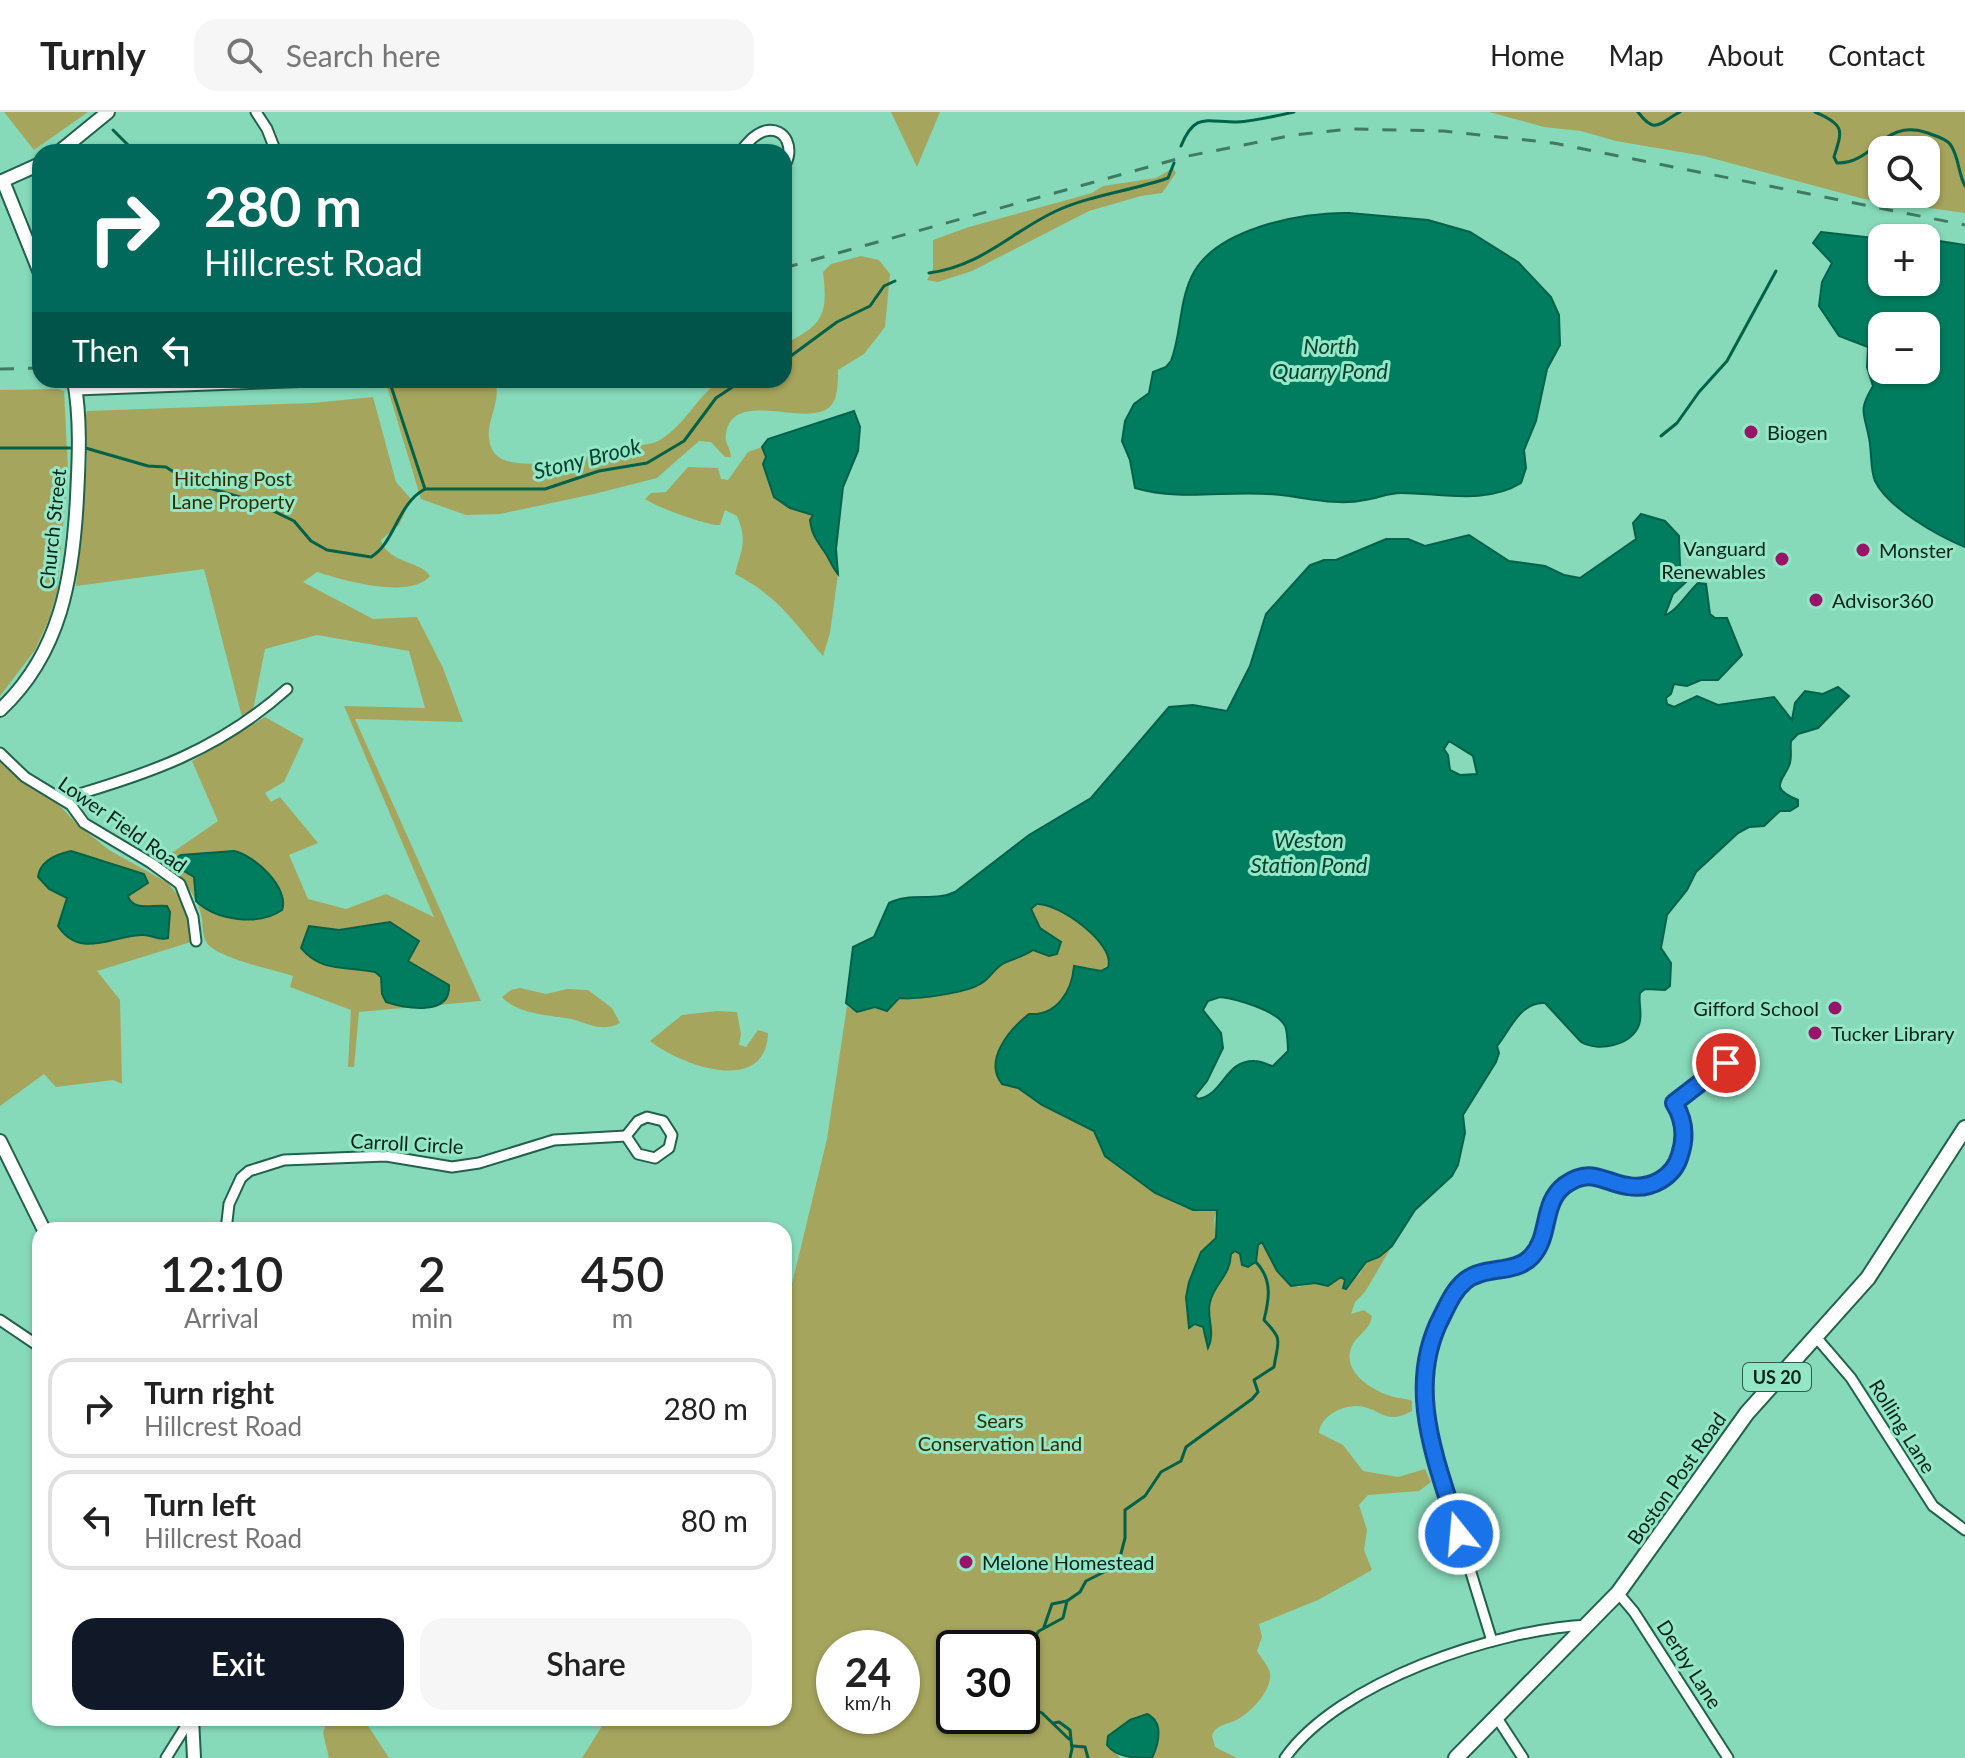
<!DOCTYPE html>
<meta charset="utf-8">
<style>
body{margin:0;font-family:Lato,sans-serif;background:#f6f6f6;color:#222;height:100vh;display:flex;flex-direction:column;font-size:30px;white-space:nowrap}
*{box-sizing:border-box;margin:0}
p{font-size:26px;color:#767676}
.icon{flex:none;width:44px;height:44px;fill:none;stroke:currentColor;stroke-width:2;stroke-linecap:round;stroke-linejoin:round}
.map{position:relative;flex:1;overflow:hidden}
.panel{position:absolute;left:32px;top:1110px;width:760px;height:504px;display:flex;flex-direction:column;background:#fff;border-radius:24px;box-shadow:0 2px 6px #0004}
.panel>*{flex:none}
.banner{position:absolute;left:32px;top:32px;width:760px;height:244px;border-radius:24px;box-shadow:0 2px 6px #0004;background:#00695c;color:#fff;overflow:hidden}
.buttons{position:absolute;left:1868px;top:24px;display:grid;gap:16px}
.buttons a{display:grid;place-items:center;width:72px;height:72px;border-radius:16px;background:#fff;box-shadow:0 2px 6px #0004;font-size:40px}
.speed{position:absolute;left:816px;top:1518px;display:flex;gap:16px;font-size:40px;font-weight:700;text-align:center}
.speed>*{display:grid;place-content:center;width:104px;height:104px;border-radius:50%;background:#fff;box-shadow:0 2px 6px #0004;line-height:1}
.speed small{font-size:20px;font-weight:400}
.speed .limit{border:4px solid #111;border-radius:12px;background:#fff;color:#111}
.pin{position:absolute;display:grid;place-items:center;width:68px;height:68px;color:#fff;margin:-34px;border:4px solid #fff;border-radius:50%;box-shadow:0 2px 8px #0007}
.me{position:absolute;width:88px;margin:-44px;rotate:343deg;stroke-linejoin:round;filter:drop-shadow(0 0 6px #0008)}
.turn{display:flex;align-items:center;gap:28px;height:168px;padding:0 40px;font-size:36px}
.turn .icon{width:104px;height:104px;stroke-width:2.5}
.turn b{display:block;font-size:56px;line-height:68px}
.then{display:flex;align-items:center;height:76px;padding:0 40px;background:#0003;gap:16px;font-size:30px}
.eta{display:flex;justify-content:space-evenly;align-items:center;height:136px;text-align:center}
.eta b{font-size:48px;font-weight:600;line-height:56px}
.cta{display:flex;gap:16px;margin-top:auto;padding:16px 40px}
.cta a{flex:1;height:92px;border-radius:24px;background:#111827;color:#fff;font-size:32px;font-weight:600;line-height:92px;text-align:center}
.cta a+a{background:#f6f6f6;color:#222}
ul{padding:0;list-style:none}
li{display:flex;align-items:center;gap:24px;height:100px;margin:0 16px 12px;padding:0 24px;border:4px solid #e0e0e0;border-radius:24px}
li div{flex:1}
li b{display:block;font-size:30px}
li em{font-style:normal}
header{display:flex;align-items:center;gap:48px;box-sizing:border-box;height:112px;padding:0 40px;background:#fff;border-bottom:2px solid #e0e0e0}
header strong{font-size:38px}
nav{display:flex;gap:44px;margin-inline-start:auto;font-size:28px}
.search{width:560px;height:72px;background:#f6f6f6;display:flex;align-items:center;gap:20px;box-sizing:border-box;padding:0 28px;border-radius:24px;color:#767676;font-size:30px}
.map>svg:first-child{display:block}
.green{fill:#a6a55d;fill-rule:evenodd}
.water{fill:#007d5e;stroke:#006249;stroke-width:2;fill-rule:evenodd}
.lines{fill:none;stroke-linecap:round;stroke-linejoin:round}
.stream{stroke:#006249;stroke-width:3}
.street-casing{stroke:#21624c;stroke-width:13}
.secondary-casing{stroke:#21624c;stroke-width:16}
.primary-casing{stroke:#21624c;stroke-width:18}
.street{stroke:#fff;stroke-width:9}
.secondary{stroke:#fff;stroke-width:12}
.primary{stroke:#fff;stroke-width:14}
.rail{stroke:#407a64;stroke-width:3;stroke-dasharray:14 14;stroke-linecap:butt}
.route-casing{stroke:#114b97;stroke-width:20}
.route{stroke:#1a73e8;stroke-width:14}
.poi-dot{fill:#981469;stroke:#93e7c6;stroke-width:3}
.labels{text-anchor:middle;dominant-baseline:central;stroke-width:6;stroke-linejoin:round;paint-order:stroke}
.shield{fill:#93e7c6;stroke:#2c5d4c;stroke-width:2}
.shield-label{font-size:18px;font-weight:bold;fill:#002217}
.poi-label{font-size:20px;fill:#002217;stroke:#93e7c6;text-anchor:start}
.park-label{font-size:20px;fill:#312f00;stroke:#93e7c6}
.street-label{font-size:20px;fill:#002217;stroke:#93e7c6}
.water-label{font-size:22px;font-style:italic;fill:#03402f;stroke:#93e7c6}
</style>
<header>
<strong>Turnly</strong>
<div class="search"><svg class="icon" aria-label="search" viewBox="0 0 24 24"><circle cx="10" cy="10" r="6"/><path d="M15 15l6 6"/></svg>Search here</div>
<nav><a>Home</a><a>Map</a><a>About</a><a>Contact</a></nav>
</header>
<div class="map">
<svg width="1965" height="1646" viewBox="0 0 1965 1646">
<rect width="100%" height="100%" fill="#86dab9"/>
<g class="green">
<polygon points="4,0 88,0 34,38"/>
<polygon points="891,0 940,0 917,55"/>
<path d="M 1489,0 L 1965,0 L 1965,101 L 1864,87 L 1704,44 L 1616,29 L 1581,19 L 1544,15 ZM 1882,38 L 1926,38 L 1926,82 L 1882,82 Z"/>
<polygon points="1173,56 1176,61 1162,81 1141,84 1089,99 972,159 938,170 927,168 933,157 933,128 969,115 1092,81 1103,74 1156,66"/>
<path d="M 861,144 L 879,148 L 890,162 L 885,215 L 864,242 L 838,258 C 838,266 838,282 834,289 C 818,323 733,272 726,322 C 724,331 731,336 731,345 L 725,345 L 711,330 L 699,329 L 657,366 L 594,382 L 500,402 L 466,403 L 421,387 L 385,268 L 494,268 C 505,290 479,314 493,339 C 509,367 599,341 624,335 C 635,333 650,334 660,328 C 685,313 697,284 721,268 L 784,268 L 784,232 C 824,213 828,202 823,160 L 831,152 Z"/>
<polygon points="58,277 64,279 68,357 57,480 49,507 35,538 0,584 0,278"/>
<path d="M 373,285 L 396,370 L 411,387 L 399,413 L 381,428 C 388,452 420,448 430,464 C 411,488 342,468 317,460 L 303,470 L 373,507 L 417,505 L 443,556 L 463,610 L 355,607 L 481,889 L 359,900 L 354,955 L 348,955 L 351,898 L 290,875 L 293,864 C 275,858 217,846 207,831 C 202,824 203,815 202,807 C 198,781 179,763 157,751 L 218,709 L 192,649 L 265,605 L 304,627 L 284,670 L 265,681 L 271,690 L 280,685 L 318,731 L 289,743 L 308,787 L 346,797 L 386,782 L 434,805 L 344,594 L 425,596 L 409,539 L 317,523 L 265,537 L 253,598 L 242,605 L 204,457 L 76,474 L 87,350 L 87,327 L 83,316 L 87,299 L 313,291 Z"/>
<path d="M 762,335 C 770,354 763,380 784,392 C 792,397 804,399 813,404 L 810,408 C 812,423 816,427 824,439 C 830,447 831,454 838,462 L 830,521 L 823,544 C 793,509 778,484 735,462 C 741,438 748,430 737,404 L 725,398 L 720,413 C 708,414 656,395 645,387 L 651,381 L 666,380 L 688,355 L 718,356 L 721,367 L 728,368 L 748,340 Z"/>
<polygon points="0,649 27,673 58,692 78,713 109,738 168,771 184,791 190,805 191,830 97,859 120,888 122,972 113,968 56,975 44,962 0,994"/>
<path d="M 1041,792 C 1063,797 1109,827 1110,850 L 1101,859 L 1088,855 L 1073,856 C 1074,873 1062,895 1045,902 C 1038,905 1033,902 1026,905 C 1009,915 996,938 995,958 L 1042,993 L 1094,1019 C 1097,1025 1097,1030 1100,1036 C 1108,1053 1168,1089 1186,1096 C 1196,1099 1207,1095 1217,1098 L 1214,1107 L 1216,1126 L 1205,1136 L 1187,1191 L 1189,1216 L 1199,1212 L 1208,1229 C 1213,1213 1207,1201 1210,1190 C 1215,1170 1230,1165 1231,1142 L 1235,1139 L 1240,1142 L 1241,1150 L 1248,1155 L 1254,1153 L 1258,1133 L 1263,1130 L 1277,1159 L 1298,1175 L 1315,1171 L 1328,1174 L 1341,1165 L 1345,1168 L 1342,1173 L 1359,1163 L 1366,1150 L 1379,1145 L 1392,1134 L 1365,1180 L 1355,1190 L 1351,1202 L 1364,1198 L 1372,1204 C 1370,1218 1358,1222 1352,1234 C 1340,1260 1374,1280 1394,1285 C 1401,1287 1406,1286 1412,1289 L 1412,1299 C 1386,1313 1383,1299 1364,1295 C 1347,1290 1320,1303 1319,1321 L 1343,1333 L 1363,1359 L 1398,1365 L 1425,1357 L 1431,1370 L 1419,1379 L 1368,1383 L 1359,1393 L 1367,1418 L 1364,1438 L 1372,1458 L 1318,1488 L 1259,1512 L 1262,1525 L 1257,1539 C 1261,1546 1268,1553 1270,1561 C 1272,1578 1252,1599 1238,1607 C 1228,1613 1218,1611 1212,1623 L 1215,1635 L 1237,1646 L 1152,1646 L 1157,1609 L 1151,1603 L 1117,1642 L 1120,1646 L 582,1646 L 607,1606 L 784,1606 L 784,1205 L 827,1027 L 847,894 C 856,901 865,899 875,895 L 884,899 L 890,897 L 899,886 C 915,888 966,880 980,872 C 990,867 994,855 1004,851 C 1015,846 1023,845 1033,838 L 1044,843 L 1061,830 L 1040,816 L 1031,797 ZM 834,1536 L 902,1536 L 902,1604 L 834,1604 ZM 954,1536 L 1022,1536 L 1022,1604 L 954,1604 Z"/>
<path d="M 520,876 L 546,882 L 567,877 L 588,878 L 612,896 L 620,911 C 600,922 586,909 566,906 C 546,903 516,901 502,885 L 511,878 Z"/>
<path d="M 717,899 L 737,900 L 741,922 L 739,933 L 746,935 L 758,918 L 768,921 C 766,985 680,953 650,929 L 682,903 Z"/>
<polygon points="328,1606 363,1606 389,1646 329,1646 323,1621"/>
</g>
<g class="water">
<path d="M 1349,101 L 1428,108 L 1470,120 L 1518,150 L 1551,185 L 1559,203 L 1560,233 L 1547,257 L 1536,309 L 1524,338 L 1526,356 L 1521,371 C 1486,393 1440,381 1401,381 C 1388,381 1378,386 1365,388 C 1337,394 1308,386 1281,383 C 1232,377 1182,390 1135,376 L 1130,348 L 1122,329 L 1125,309 L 1134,292 L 1149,281 L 1153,260 L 1166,255 L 1171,249 C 1181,223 1179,192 1191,166 C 1212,117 1301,100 1349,101 Z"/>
<path d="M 1821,120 L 1882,127 L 1882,170 L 1926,170 L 1926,127 L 1965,133 L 1965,435 C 1938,424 1888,396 1875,369 C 1870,357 1872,340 1869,326 C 1864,300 1858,299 1873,274 L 1867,255 L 1868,235 L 1839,224 L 1819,194 L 1822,170 L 1832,151 L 1813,131 ZM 1882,214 L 1926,214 L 1926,258 L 1882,258 Z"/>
<path d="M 854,299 L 860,315 L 858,339 L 843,375 L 836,437 L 838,462 C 831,454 830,447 824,439 C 816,427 812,423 810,408 L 813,403 L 790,396 L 774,385 L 763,352 L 766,345 L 762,335 L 768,327 Z"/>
<path d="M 1641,402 L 1665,409 L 1679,424 L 1680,454 L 1686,470 L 1673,482 L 1665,503 C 1676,500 1688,480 1698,471 L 1706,472 L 1710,502 L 1715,506 L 1727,506 L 1742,543 L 1718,568 L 1701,568 L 1687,574 L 1674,572 L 1671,582 L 1666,586 L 1667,592 L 1674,595 L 1697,584 L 1718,593 L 1774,585 L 1792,608 L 1795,591 L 1805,579 L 1823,582 L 1838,575 L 1849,584 L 1818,616 L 1798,622 L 1791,629 C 1790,636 1792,644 1790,651 C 1785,668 1766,675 1798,688 L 1798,694 L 1790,699 L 1780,699 L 1764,714 L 1749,715 L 1738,721 L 1696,760 L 1687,778 L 1667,803 L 1661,836 L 1671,851 L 1670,874 L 1665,878 L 1645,877 L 1640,881 C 1638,892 1643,901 1639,913 C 1631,934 1598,940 1581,930 L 1545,891 C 1520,889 1509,920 1497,934 L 1499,941 L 1496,950 L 1463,1003 L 1465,1021 L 1458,1053 L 1452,1064 L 1415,1098 L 1392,1134 L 1379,1145 L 1366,1150 L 1346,1177 L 1343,1176 L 1345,1168 L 1341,1165 L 1328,1174 L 1315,1171 L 1291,1174 L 1277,1159 L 1262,1130 L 1258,1133 L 1256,1150 L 1248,1155 L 1242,1153 L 1240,1142 L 1235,1139 L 1231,1142 C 1230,1165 1215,1170 1210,1190 C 1206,1205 1216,1220 1208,1236 L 1203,1215 L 1195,1212 L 1189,1216 L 1186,1185 L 1189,1170 L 1201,1140 L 1216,1126 L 1217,1098 L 1193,1098 L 1155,1081 L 1105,1044 L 1094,1019 L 1042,993 L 1018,976 L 1002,972 C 983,948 1010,917 1029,902 C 1057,904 1072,879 1074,854 L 1101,859 L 1108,855 C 1116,832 1059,791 1037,792 L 1031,797 L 1040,816 L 1061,830 L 1057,842 L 1049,844 L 1033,838 C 1023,845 1015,846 1004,851 C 994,856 990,867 980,872 C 966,881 915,888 899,886 L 887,899 L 875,895 L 857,900 L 846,891 L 853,835 L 874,825 L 889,791 C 910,780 935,790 955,780 L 1029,723 L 1091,686 L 1169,595 L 1193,593 L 1227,599 L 1250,554 L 1266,502 L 1310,453 L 1324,448 L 1336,448 L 1386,427 L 1408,427 L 1425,434 L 1469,423 L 1509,449 L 1545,454 L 1564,463 L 1580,466 L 1636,427 L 1633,411 ZM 1449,629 L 1473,644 L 1477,662 L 1460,663 L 1450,658 L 1448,643 L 1444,637 ZM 1220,885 C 1236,887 1277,898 1285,914 C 1287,917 1288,935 1288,939 L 1273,954 C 1267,953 1262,949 1255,949 C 1224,948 1225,982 1198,987 L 1195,984 L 1207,969 L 1223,936 L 1221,921 L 1203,898 L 1208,889 Z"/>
<path d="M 71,739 L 144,762 L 148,771 L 128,784 C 133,800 153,792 167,794 L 170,800 L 168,826 C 158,829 153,823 143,823 C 113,823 80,848 58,814 L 67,786 L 49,777 L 38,765 C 40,749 57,742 71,739 Z"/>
<path d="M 234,739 C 254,743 290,776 282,798 C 259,814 217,809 196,789 L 194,765 L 172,752 L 173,748 L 181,743 Z"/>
<path d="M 390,810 L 419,829 L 408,849 L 449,873 C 451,905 405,896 386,890 L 382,882 L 381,865 L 375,860 C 348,854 321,861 301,836 L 309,814 L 339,818 Z"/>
<path d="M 1147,1602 C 1164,1610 1159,1631 1152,1646 C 1134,1646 1117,1646 1107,1633 L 1108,1624 L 1130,1608 Z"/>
</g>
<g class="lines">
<g class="stream">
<path d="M 1638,0 C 1656,24 1660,10 1680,0"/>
<path d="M 1815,0 C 1846,13 1842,19 1834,45 L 1837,51 C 1875,52 1883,5 1928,21 C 1935,24 1945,26 1950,32 C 1959,44 1958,61 1965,74"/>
<polyline points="113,18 135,40"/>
<path d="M 1181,34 C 1195,0 1206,10 1237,10 C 1255,9 1276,4 1294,0"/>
<path d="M 929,161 C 982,154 1011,120 1056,99 C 1091,83 1131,79 1168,66 L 1174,51"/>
<polyline points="784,249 837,210 870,194 884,174 895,169"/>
<polyline points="389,268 425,377"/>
<polyline points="1661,324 1677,311 1699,280 1727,249 1776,159"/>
<path d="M 82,335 L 148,354 L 166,355 L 189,370 L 253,389 L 294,409 L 311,429 L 327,438 L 371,445 C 395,431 397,392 425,377 L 545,377 L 599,359 L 647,351 L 684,329 L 716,286 L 743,268"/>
<polyline points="0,336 70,336"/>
<path d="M 1044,1515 L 1052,1492 L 1067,1489 L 1080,1480 L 1086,1469 L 1118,1453 L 1125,1426 L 1125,1398 L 1145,1384 L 1161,1360 L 1181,1349 L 1186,1335 L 1252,1287 L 1258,1280 L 1254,1268 L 1274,1255 C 1278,1228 1284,1229 1264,1208 C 1269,1188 1273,1168 1256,1150"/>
<polyline points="1022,1540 1039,1519 1063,1506 1067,1489"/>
<polyline points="1022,1592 1042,1601 1069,1627"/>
<polyline points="1054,1611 1059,1610 1070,1618 1072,1637 1070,1646"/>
<polyline points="1073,1634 1085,1635 1088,1646"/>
</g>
<defs>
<g id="street">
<polyline points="256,0 267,17 276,40"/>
<path d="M 740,40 C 747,32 754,22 765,19 C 787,14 795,39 784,54"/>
<polyline points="76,278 339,268"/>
<polyline points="0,641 25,665 71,693 84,711 151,751 180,772 193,805 196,829"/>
<path d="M 62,687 C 149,662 219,638 287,577"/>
<polygon points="647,1005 663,1009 672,1023 669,1036 655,1046 638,1042 626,1024 638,1009"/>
<polyline points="226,1118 229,1092 241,1066 249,1059 284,1048 386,1044 452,1055 479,1051 554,1028 626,1024"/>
<polyline points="0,1208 40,1235"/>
<polyline points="1815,1224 1851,1266 1933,1394 1965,1418"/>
<polyline points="1618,1481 1634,1500 1728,1646"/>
<path d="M 1492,1529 C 1479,1487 1466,1444 1453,1402 C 1429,1325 1401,1248 1458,1177 C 1476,1153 1507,1164 1529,1147 C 1552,1128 1540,1091 1566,1073 C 1592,1054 1604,1071 1628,1074 C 1651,1077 1674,1065 1680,1043 C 1686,1025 1684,1007 1674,991 L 1726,951"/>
<polyline points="1497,1606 1523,1646"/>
<polyline points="166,1646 191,1606"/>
<path d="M 1285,1646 C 1338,1570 1497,1517 1588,1513"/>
</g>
<g id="secondary">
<polyline points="59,40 108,0"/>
<polyline points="3,69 40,161"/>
<polyline points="0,70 40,52"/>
<path d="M 0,598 C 61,541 73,465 77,385 C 79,346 81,307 74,268"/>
<polyline points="0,1029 44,1118"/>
<polyline points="192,1606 194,1646"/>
</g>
<polyline id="primary" points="1456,1646 1618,1481 1747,1301 1868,1166 1965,1016"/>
</defs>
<use href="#street" class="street-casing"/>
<use href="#secondary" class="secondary-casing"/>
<use href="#primary" class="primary-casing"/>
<use href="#street" class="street"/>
<use href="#secondary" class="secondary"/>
<use href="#primary" class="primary"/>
<g class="rail">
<polyline points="784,156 1188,44 1294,23 1351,17 1444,19 1553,31 1965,113"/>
<polyline points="0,257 40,256"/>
</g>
</g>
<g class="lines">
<defs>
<path id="route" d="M 1459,1422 C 1437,1350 1404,1276 1442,1204 C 1448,1192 1454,1178 1465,1169 C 1484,1153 1515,1163 1532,1144 C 1551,1123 1541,1091 1565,1073 C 1591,1054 1604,1071 1628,1074 C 1651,1078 1674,1065 1680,1043 C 1686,1025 1684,1007 1674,991 L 1726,951"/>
</defs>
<use href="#route" class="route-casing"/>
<use href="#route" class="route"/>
</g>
<g class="poi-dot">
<circle cx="1751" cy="320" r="8"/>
<circle cx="1863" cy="438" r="8"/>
<circle cx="1782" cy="447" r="8"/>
<circle cx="1816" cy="488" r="8"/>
<circle cx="1835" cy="896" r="8"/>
<circle cx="1815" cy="921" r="8"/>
<circle cx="966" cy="1450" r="8"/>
</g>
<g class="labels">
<rect class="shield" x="1743" y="1251" width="68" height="28" rx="6"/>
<g class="shield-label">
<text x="1777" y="1265">US 20</text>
</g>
<g class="poi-label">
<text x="1767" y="320">Biogen</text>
<text x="1766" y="436" text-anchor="end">Vanguard<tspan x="1766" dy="23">Renewables</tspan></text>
<text x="1879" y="438">Monster</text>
<text x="1832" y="488">Advisor360</text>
<text x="1819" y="896" text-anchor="end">Gifford School</text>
<text x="1831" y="921">Tucker Library</text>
<text x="982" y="1450">Melone Homestead</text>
</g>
<g class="park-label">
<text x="233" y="366">Hitching Post<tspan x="233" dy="23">Lane Property</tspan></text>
<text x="1000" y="1308">Sears<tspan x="1000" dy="23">Conservation Land</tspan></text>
</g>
<g class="street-label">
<text transform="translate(52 417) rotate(-84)">Church Street</text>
<text transform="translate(123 712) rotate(35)">Lower Field Road</text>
<text transform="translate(407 1031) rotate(3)">Carroll Circle</text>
<text transform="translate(1903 1314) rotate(58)">Rolling Lane</text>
<text transform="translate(1676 1366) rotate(-55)">Boston Post Road</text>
<text transform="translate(1690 1552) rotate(57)">Derby Lane</text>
</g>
<g class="water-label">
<text x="1330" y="233">North<tspan x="1330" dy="25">Quarry Pond</tspan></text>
<text transform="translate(587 346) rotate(-14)">Stony Brook</text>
<text x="1309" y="727">Weston<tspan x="1309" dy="25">Station Pond</tspan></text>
</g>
</g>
</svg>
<div class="buttons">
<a><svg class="icon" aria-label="search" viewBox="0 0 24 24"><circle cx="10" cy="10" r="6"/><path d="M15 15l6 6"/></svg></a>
<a>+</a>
<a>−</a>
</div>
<div class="speed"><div>24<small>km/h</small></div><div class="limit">30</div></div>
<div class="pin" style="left:1726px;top:951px;background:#d93025"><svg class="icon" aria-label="arrive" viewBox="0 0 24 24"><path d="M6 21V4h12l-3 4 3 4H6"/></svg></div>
<svg class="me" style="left:1459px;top:1422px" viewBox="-20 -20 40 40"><circle r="17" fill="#1a73e8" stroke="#fff" stroke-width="3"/><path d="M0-11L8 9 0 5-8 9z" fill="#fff"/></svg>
<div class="banner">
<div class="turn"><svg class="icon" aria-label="right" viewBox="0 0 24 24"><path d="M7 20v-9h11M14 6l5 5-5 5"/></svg><div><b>280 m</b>Hillcrest Road</div></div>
<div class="then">Then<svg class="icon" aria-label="left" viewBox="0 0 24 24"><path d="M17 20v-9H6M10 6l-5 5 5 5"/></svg></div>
</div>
<section class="panel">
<div class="eta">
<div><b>12:10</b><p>Arrival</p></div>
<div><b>2</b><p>min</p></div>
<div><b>450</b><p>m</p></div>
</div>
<ul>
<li><svg class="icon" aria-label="right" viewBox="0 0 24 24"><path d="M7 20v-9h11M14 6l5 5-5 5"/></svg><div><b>Turn right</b><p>Hillcrest Road</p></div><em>280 m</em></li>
<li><svg class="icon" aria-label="left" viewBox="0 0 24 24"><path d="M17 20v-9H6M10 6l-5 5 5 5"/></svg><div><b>Turn left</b><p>Hillcrest Road</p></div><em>80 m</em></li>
</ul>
<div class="cta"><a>Exit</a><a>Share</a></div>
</section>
</div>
